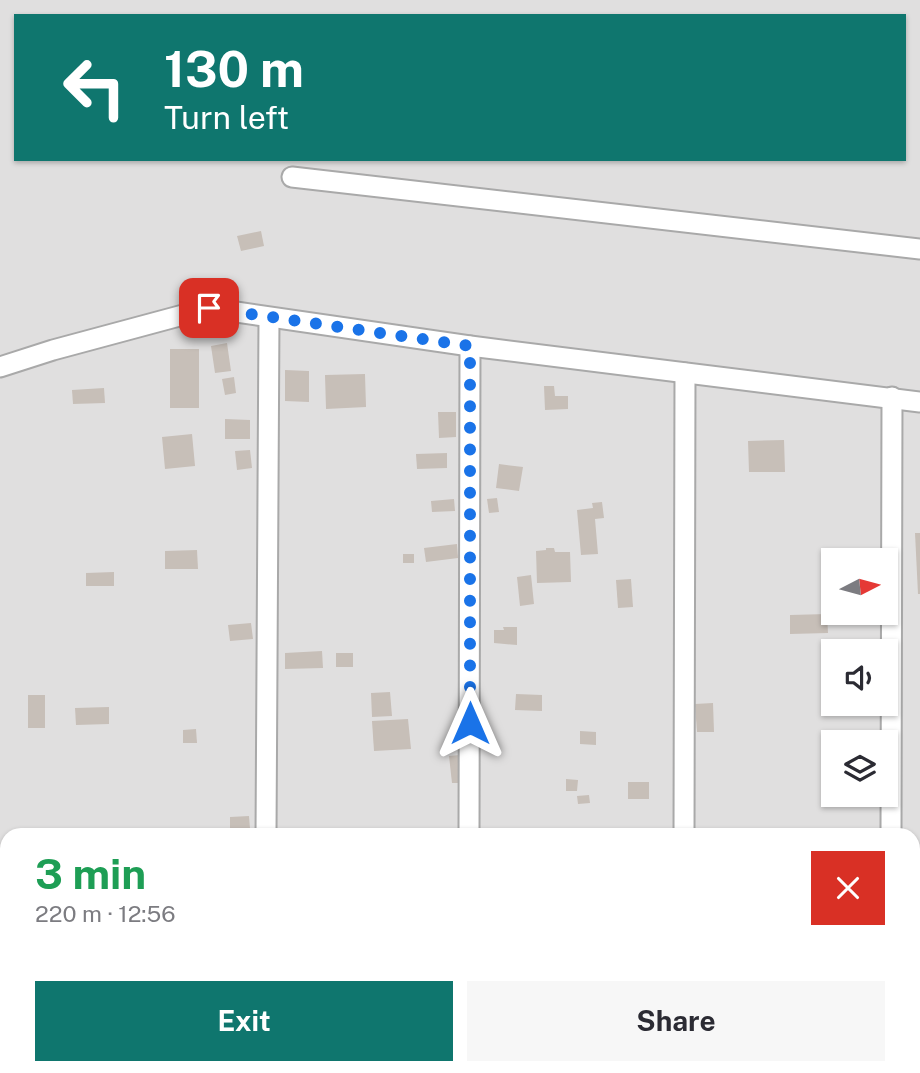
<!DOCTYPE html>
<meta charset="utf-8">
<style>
body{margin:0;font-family:"Public Sans",sans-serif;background:#f7f7f7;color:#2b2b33;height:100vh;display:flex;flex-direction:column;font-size:26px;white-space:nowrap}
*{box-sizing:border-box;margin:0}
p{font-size:23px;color:#7c7c81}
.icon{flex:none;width:38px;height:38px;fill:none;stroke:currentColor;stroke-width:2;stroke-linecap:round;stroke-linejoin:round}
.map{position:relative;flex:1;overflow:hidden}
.sheet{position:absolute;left:0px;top:828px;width:920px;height:247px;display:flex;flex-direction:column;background:#fff;border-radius:21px 21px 0 0;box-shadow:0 2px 5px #0004}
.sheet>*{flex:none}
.top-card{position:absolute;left:14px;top:14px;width:892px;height:147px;border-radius:0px;box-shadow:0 2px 5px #0004;background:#0f766e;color:#fff;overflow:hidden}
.needle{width:46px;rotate:84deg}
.fabs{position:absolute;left:821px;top:548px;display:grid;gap:14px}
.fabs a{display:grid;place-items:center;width:77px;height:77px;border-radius:0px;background:#fff;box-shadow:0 2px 5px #0004;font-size:35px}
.pin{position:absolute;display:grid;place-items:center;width:60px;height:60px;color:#fff;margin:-30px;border-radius:14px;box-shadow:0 4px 10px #0006}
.me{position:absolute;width:77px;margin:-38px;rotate:0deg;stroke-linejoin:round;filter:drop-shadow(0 0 5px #0008)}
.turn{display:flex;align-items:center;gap:24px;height:147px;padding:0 35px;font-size:32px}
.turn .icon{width:91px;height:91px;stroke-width:2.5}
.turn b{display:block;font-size:49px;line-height:60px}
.round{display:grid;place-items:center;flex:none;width:74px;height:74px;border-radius:0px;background:#f7f7f7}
.summary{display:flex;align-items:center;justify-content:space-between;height:119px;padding:0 35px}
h1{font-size:42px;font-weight:700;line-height:52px;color:#1e9e55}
.cta{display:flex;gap:14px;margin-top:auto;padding:14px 35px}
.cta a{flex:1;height:80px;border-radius:0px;background:#0f766e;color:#fff;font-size:28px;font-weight:700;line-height:80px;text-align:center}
.cta a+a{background:#f7f7f7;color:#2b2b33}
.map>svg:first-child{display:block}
.residential{fill:#e0dfdf;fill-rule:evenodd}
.building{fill:#c7bfb8}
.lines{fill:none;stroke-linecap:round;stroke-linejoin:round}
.street-casing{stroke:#a9a9a9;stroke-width:23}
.street{stroke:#fff;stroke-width:19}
.route{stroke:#1a73e8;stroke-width:12;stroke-dasharray:0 21.6}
</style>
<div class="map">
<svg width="920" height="1073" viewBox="0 0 920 1073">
<rect width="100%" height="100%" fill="#f2efe9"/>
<path class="residential" d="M 0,0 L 920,0 L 920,1073 L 0,1073 ZM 16,16 L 905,16 L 905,159 L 16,159 ZM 833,560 L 886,560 L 886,612 L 833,612 ZM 833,651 L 886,651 L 886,704 L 833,704 ZM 833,742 L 886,742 L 886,794 L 833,794 ZM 7,835 L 914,835 L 914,1068 L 7,1068 Z"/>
<g class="building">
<polygon points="261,231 264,246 241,251 237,236"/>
<polygon points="227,343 231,371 215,373 211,346"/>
<rect x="170" y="349" width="29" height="59"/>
<polygon points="285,370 309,371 309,402 285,401"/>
<polygon points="365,374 366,407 326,409 325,375"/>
<polygon points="234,377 236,393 225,395 222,379"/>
<polygon points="544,386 554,386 555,396 568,396 568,409 545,410"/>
<polygon points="104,388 105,403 73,404 72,390"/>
<polygon points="438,412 456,412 456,437 439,438"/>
<polygon points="225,419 250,420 250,439 225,439"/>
<polygon points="192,434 195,466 165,469 162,437"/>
<polygon points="784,440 785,472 749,472 748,441"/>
<polygon points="250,450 252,468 237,470 235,451"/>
<polygon points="447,453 447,468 417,469 416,454"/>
<polygon points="499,464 523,467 519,491 496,488"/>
<polygon points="497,498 499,512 489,513 487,499"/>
<polygon points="454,499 455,511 432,512 431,501"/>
<polygon points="602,502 604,518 595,519 598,554 581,555 577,510 593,508 592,503"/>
<polygon points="915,533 920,533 920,594 918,594"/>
<polygon points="457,544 458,558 426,562 424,548"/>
<polygon points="546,548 554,548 555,552 570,552 571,582 537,583 536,551 546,550"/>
<polygon points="197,550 198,569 165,569 165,551"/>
<rect x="403" y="554" width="11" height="9"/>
<polygon points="114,572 114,586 86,586 86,573"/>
<polygon points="531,575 534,604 520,606 517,577"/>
<polygon points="631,579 633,607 618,608 616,580"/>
<polygon points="827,614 828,633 790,634 790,615"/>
<polygon points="251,623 253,639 230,641 228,625"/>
<polygon points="503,627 517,627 517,645 494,643 494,630 504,630"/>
<polygon points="322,651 323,668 285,669 285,653"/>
<rect x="336" y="653" width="17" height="14"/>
<polygon points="390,692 392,716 372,717 371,693"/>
<polygon points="516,694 542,695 542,711 515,710"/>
<rect x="28" y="695" width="17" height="33"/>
<polygon points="713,703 714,732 697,732 695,704"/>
<polygon points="109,707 109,724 76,725 75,708"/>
<polygon points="408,719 411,749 374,751 372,721"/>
<polygon points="196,729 197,743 183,743 183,730"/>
<polygon points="580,731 596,732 596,745 580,744"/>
<polygon points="460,755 462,783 452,783 449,756"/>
<polygon points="566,779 578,780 577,791 566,791"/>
<rect x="628" y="782" width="21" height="17"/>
<polygon points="589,795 590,803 578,804 577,796"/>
<polygon points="249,816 250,829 230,830 230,817"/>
<rect x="0" y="853" width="7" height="38"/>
<rect x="0" y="967" width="7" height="30"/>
<rect x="89" y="1068" width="78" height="5"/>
<rect x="597" y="1068" width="16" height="5"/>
<polygon points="645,1068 664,1068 663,1071 645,1069"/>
<polygon points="755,1068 788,1068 788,1073 756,1073"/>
</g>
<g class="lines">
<defs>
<g id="street">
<polyline points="292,177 920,249"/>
<polyline points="0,367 53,350 209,308 470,346 920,402"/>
<polyline points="266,835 269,318"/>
<polyline points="469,835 470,346"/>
<polyline points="684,835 685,373"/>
<polyline points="891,835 892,397"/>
<polyline points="265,1073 265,1068"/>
<polyline points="469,1073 469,1068"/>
<polyline points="684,1073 684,1068"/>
<polyline points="890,1073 890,1068"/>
</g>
</defs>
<use href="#street" class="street-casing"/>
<use href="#street" class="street"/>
</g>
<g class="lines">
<polyline class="route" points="209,308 470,346 470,723"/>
</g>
</svg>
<div class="fabs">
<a><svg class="needle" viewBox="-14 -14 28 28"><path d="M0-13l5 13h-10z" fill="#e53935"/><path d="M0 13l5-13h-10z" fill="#7c7c81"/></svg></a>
<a><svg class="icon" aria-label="sound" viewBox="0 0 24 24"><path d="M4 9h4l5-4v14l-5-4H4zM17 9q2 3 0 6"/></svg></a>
<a><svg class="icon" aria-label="layers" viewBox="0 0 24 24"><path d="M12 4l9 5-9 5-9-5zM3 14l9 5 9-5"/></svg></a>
</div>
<div class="pin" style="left:209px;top:308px;background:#d93025"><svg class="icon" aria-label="arrive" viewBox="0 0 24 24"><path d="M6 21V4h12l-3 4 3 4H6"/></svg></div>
<svg class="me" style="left:470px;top:723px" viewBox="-20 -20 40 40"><path d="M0-17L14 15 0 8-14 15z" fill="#1a73e8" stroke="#fff" stroke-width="4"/></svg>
<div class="top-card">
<div class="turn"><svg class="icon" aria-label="left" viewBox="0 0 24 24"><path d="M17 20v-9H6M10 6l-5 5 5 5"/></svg><div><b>130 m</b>Turn left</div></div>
</div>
<section class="sheet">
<div class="summary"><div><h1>3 min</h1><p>220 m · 12:56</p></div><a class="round" style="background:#d93025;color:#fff"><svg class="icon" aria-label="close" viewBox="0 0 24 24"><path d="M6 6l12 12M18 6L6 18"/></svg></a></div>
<div class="cta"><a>Exit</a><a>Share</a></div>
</section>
</div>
